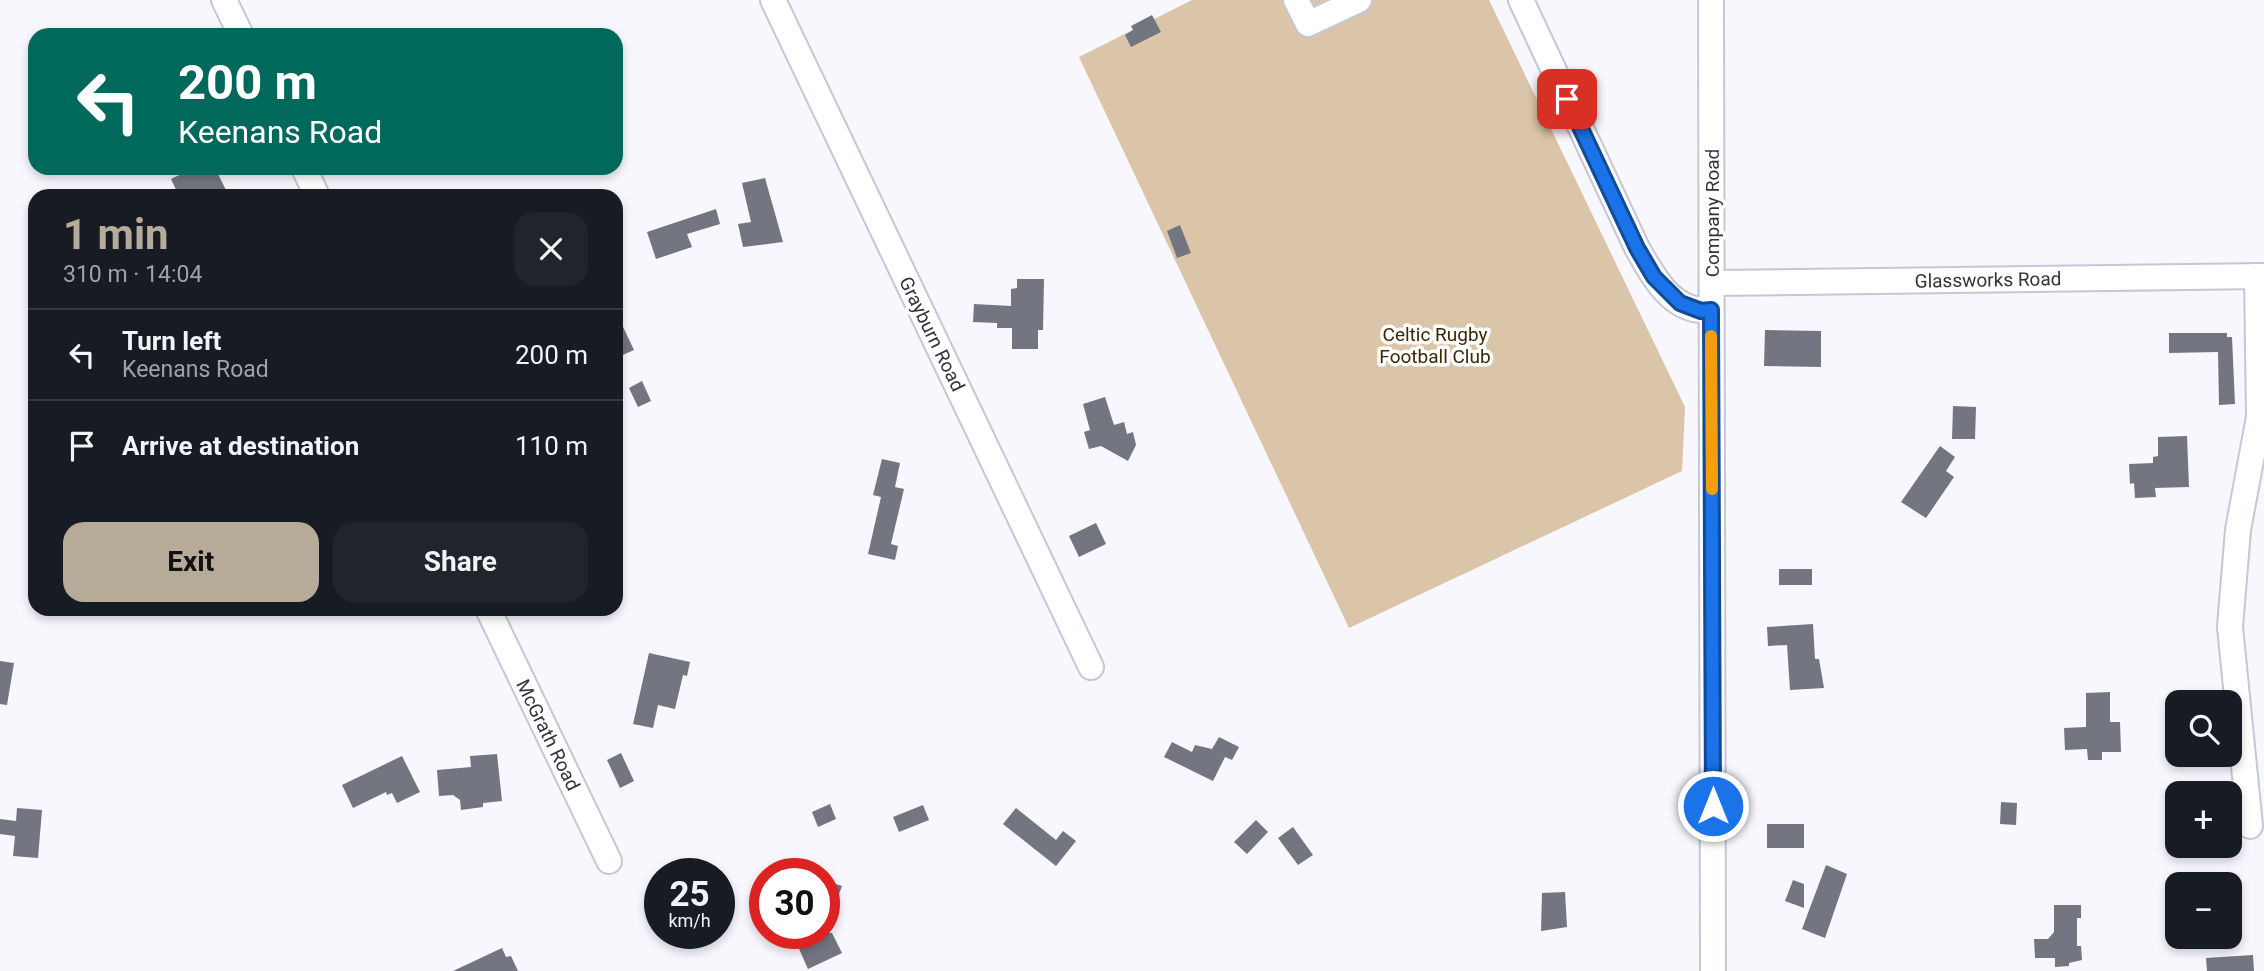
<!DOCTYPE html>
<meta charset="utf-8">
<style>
body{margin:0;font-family:Roboto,sans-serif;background:#20242c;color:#f1f3f6;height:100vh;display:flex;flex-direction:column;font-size:26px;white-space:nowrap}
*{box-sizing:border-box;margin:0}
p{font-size:23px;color:#9ea1a6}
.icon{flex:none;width:38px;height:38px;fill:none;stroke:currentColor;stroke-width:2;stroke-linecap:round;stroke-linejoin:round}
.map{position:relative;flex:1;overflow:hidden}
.panel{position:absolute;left:28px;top:189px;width:595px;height:427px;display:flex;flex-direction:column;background:#171b24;border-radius:21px;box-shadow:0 4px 10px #0003}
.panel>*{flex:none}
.guide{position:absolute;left:28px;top:28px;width:595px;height:147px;border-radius:21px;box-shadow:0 4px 10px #0003;background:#00695c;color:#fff;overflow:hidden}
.buttons{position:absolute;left:2165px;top:690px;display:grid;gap:14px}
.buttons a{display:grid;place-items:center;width:77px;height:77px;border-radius:14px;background:#171b24;box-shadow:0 4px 10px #0003;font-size:35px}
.speed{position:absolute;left:644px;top:858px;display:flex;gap:14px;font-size:35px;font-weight:700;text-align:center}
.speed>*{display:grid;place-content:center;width:91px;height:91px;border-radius:50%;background:#171b24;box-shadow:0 4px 10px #0003;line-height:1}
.speed small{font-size:18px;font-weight:400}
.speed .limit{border:10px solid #d22;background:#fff;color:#111}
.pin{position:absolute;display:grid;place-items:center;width:60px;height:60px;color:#fff;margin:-30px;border-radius:14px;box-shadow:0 4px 10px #0006}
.me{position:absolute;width:77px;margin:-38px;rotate:0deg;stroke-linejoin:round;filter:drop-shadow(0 0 5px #0008)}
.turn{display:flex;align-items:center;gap:24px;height:147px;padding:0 35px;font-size:32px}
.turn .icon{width:91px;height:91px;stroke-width:2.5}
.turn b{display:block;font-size:49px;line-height:60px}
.round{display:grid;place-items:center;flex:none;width:74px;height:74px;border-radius:21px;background:#20242c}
.head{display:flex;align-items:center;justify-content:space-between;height:119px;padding:0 35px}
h1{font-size:42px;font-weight:700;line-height:52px;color:#b6aa98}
.button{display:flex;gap:14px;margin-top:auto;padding:14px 35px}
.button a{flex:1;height:80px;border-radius:21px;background:#b6aa98;color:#111;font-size:28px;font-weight:700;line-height:80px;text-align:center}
.button a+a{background:#20242c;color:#f1f3f6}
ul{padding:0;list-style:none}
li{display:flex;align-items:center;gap:21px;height:91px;padding:0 35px;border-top:2px solid #363941}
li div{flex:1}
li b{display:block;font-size:26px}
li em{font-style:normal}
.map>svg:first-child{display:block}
.green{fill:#dbc5a8}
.building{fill:#737581}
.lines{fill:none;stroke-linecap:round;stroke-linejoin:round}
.minor-casing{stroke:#c5c7d4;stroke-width:28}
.minor{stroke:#fff;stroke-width:24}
.route-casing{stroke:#114b97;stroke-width:18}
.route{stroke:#1a73e8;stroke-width:12}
.slow{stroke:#f59e0b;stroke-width:12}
.labels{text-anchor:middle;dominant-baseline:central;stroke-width:7;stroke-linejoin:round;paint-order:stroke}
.street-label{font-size:19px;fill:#333339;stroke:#fff}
.park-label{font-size:19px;fill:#3a2708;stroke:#fff}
</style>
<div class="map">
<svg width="2264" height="971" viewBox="0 0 2264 971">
<rect width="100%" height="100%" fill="#f7f7fd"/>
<polygon class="green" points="1192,0 1489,0 1685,407 1682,471 1349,628 1079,57"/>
<g class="building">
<polygon points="1152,15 1161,32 1131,47 1125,35 1133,30 1131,26"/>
<polygon points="194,168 215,168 229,196 179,196 171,179"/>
<polygon points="765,178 783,242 743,247 738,224 751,222 742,183"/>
<polygon points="716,209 720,224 687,234 692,247 656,259 647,232"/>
<polygon points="1180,225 1191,253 1177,258 1167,231"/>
<polygon points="1017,279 1044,279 1043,330 1038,330 1038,349 1012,349 1012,328 997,328 997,323 973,322 974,304 1011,306 1011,289 1017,288"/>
<polygon points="616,312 634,350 616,358"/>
<polygon points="1765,330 1821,331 1821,367 1764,366"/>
<polygon points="2169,333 2227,333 2227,337 2232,337 2235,404 2219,405 2218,352 2169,353"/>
<polygon points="642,381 651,401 638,407 629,388"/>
<polygon points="1105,397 1114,425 1124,422 1127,434 1133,432 1136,445 1128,461 1101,446 1089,449 1084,432 1090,430 1083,404"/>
<polygon points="1953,406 1976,407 1975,439 1952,439"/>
<polygon points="2187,436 2189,487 2155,488 2156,497 2135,498 2134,483 2130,484 2129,464 2153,463 2153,457 2158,456 2158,437"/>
<polygon points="1940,446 1955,457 1946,471 1954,477 1926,518 1901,502"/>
<polygon points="882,459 900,463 895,487 904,489 891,544 898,546 895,560 868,554 881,497 873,495"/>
<polygon points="1096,523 1106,544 1079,557 1069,536"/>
<rect x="1779" y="569" width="33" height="16"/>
<polygon points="1813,624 1815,659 1819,659 1824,688 1790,690 1787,645 1768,646 1767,627"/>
<polygon points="649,653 690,662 687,676 683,675 675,709 658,705 653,728 633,724"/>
<polygon points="0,661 14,663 7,705 0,704"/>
<polygon points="2110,692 2110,722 2120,722 2121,752 2102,752 2102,760 2088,760 2087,749 2065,750 2064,728 2086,727 2086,693"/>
<polygon points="1219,737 1239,747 1232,760 1225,757 1213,781 1164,757 1172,742 1192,752 1195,745 1212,749"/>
<polygon points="621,753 634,781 620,788 607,760"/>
<polygon points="497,754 502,801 483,803 483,807 461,810 460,800 453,795 439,796 437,770 471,767 470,756"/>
<polygon points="402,756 420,792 397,803 392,793 387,795 386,792 353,808 342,785"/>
<polygon points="2001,802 2017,803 2016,825 2000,824"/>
<polygon points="830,804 836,819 818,827 812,812"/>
<polygon points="923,805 929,820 899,832 893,817"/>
<polygon points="17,808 42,810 38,858 13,856 15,836 0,834 0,819 16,821"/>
<polygon points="1016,808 1056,840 1063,831 1076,841 1056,866 1003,824"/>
<polygon points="1256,820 1268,832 1247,854 1234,842"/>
<rect x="1767" y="824" width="37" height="24"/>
<polygon points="1293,827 1313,855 1298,865 1278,838"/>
<polygon points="1826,865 1847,874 1825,938 1802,929"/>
<polygon points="824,880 842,886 826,929 824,929"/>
<polygon points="1793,880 1804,884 1804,908 1785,901"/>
<polygon points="1565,892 1567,927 1541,931 1542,893"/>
<polygon points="2054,905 2081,905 2081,918 2077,918 2077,946 2081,946 2082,960 2069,963 2069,966 2055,967 2055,958 2035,958 2034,939 2048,939 2054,932"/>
<polygon points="792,933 832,933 842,953 808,969"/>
<polygon points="502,948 506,957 511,956 518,971 453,971"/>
<polygon points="2253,955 2254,971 2207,971 2206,958"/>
</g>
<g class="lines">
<defs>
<g id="minor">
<polyline points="224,0 241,35"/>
<polyline points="773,0 1091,667"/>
<polyline points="1296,0 1308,24 1359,0"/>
<path d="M 1521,0 L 1637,248 C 1654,277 1672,314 1711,310"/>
<polyline points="1711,0 1713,971"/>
<polyline points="304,168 317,196"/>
<polyline points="1712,283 2264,276"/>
<polyline points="488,609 609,861"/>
<polyline points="2250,826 2230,627 2238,530 2259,417 2257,276"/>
</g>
</defs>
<use href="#minor" class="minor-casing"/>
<use href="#minor" class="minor"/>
</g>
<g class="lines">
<defs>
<polyline id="route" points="1567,99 1637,248 1654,277 1680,303 1701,311 1711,310 1713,806"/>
</defs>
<use href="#route" class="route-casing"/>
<use href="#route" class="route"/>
<polyline class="slow" points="1711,336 1712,489"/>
</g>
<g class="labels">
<g class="street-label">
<text transform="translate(1712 213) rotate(-90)">Company Road</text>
<text transform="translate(1988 280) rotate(-1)">Glassworks Road</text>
<text transform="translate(932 334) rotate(64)">Grayburn Road</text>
<text transform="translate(548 735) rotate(64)">McGrath Road</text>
</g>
<g class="park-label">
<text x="1435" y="334">Celtic Rugby<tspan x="1435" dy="22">Football Club</tspan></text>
</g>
</g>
</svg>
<div class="buttons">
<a><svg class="icon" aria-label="search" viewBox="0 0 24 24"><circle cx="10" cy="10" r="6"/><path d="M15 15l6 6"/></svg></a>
<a>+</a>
<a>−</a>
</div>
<div class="speed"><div>25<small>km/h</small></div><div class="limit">30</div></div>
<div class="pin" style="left:1567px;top:99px;background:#d93025"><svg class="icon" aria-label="arrive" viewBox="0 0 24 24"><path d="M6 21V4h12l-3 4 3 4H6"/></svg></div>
<svg class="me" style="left:1713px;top:806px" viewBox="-20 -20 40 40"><circle r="17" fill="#1a73e8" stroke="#fff" stroke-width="3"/><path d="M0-11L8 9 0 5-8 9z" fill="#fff"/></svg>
<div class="guide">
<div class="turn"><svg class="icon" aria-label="left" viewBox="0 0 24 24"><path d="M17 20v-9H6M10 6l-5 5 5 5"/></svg><div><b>200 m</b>Keenans Road</div></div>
</div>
<section class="panel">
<div class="head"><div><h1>1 min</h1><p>310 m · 14:04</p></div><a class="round"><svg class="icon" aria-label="close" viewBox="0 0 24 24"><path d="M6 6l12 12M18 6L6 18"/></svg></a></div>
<ul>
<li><svg class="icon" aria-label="left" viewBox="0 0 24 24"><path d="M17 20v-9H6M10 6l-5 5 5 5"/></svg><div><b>Turn left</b><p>Keenans Road</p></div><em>200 m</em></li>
<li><svg class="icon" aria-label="arrive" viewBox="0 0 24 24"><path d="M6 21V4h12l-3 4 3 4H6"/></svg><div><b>Arrive at destination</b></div><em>110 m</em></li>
</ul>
<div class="button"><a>Exit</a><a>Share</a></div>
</section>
</div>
